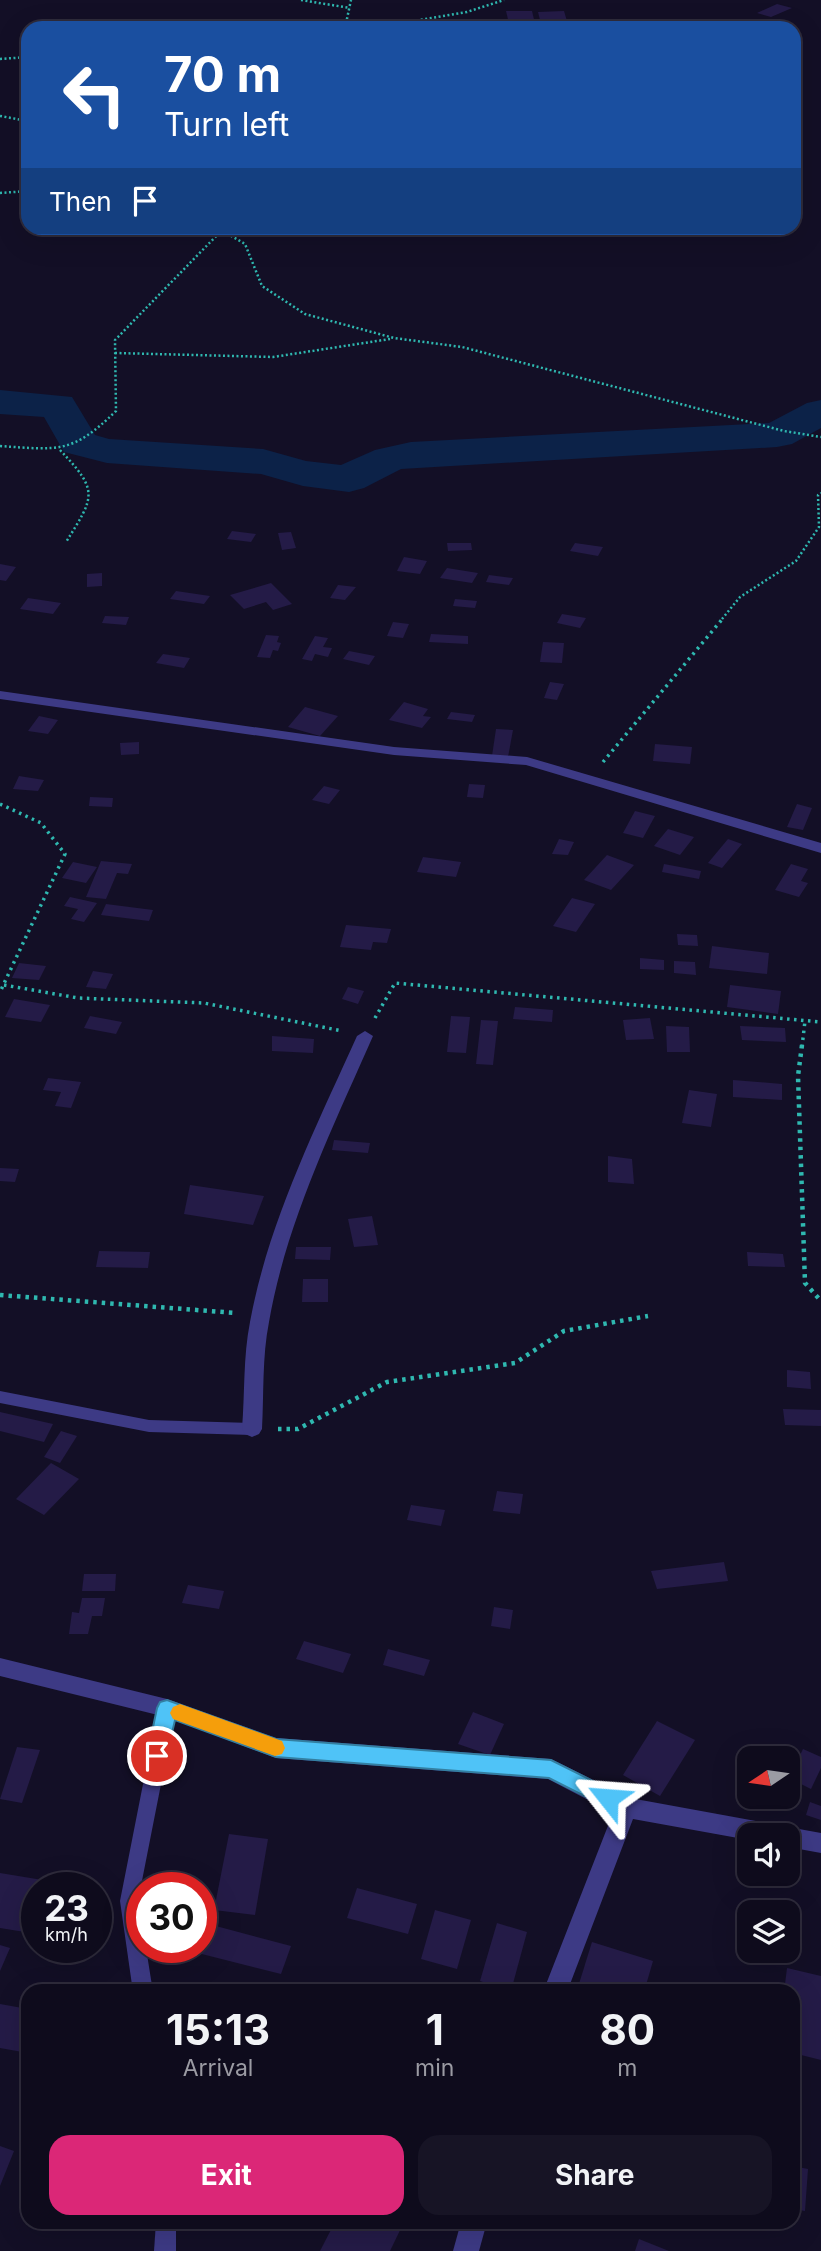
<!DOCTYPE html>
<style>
body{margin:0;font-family:Inter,sans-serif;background:#171425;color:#f1f3f6;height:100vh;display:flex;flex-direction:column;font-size:26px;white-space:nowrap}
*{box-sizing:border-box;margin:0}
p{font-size:23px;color:#9b9ba3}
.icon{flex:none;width:38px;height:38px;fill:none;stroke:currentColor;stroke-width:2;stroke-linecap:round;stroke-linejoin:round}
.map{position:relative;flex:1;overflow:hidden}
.details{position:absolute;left:21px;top:1984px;width:779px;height:245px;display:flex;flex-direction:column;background:#0e0b1c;border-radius:21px;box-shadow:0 7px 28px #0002,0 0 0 2px #2e2b3b}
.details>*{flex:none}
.top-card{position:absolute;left:21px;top:21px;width:780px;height:214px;border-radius:21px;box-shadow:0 7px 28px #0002,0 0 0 2px #2e2b3b;background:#1a4fa0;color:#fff;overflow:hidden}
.needle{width:46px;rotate:257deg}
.buttons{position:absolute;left:737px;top:1746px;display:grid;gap:14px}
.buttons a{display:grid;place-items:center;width:63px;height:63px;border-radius:14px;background:#0e0b1c;box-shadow:0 7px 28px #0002,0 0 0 2px #2e2b3b;font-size:35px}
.speed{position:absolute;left:21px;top:1872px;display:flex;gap:14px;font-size:35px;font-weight:700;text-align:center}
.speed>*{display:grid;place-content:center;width:91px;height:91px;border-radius:50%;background:#0e0b1c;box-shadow:0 7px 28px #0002,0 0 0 2px #2e2b3b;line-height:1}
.speed small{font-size:18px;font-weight:400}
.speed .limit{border:10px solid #d22;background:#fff;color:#111}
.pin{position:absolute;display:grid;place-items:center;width:60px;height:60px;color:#fff;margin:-30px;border:4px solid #fff;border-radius:50%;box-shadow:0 2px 7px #0007}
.me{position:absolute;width:77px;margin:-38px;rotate:298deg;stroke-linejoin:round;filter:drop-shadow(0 0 5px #0008)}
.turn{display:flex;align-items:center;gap:24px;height:147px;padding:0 28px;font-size:32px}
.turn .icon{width:91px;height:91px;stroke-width:2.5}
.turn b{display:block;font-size:49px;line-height:60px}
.then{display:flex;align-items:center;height:66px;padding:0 28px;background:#0003;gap:14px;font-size:26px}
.eta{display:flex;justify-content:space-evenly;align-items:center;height:119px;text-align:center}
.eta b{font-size:42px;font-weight:700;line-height:49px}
.action{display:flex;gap:14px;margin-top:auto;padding:14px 28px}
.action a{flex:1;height:80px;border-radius:21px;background:#db2777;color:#fff;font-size:28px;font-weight:700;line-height:80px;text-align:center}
.action a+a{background:#171425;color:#f1f3f6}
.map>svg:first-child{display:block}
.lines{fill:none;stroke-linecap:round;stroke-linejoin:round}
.river{fill:#0c2248;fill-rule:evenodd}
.building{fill:#241b47}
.path-far2{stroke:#2fb8b0;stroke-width:2.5;stroke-dasharray:2 2.5;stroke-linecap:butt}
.path-far1{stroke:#2fb8b0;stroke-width:3.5;stroke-dasharray:2.5 4.5;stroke-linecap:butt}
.path{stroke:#2fb8b0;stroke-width:4.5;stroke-dasharray:3.5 5;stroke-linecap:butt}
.lane{fill:#3d3a85;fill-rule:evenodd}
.street{fill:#3d3a85;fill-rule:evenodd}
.route{fill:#4fc3f7;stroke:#337fa1;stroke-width:2}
.slow{fill:#f59e0b}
</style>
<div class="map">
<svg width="821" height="2251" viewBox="0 0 821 2251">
<rect width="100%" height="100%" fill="#130f26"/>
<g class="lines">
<polygon class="river" points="0,390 72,397 95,435 109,439 263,449 306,461 341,465 375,450 411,442 769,423 807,403 821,400 821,428 792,444 777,447 401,469 364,488 349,492 303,486 261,474 107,463 64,452 44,417 0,414"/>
</g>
<g class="building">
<polygon points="777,4 792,8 771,17 757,13"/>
<polygon points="506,11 532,11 536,28 510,28"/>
<polygon points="564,11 569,28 542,28 538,12"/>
<polygon points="232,531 256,534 251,542 227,539"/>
<polygon points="291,532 296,548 282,550 278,533"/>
<polygon points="447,543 471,543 472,550 448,551"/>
<polygon points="575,543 603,547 598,556 570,551"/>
<polygon points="404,557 427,561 420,574 397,571"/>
<polygon points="0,564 16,567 6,581 0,580"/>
<polygon points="447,568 478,573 472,583 440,578"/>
<polygon points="102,573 102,586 87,587 87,574"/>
<polygon points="489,575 513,578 509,585 486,582"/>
<polygon points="271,583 292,604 273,610 266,602 244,609 230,595"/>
<polygon points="338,585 356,587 345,600 330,598"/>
<polygon points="176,591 210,596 204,604 170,599"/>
<polygon points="28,598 61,603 53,614 20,609"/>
<polygon points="455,599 477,601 475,608 453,606"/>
<polygon points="562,614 586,618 580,628 557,623"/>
<polygon points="105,616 129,617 126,625 102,623"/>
<polygon points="393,622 409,624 403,638 387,636"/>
<polygon points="431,634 468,636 468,644 429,642"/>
<polygon points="266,635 279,636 277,642 281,643 278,651 273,650 270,658 257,657"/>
<polygon points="315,636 328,638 323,647 332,648 328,657 315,654 312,661 302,659"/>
<polygon points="543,642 564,643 562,663 540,662"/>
<polygon points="349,651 375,656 369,665 343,659"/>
<polygon points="163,654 190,658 184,668 156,663"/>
<polygon points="550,682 564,684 557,700 544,698"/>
<polygon points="404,702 428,709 423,716 431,717 422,728 389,720"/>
<polygon points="305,707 338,716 320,736 288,727"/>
<polygon points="451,712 475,715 472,722 447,719"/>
<polygon points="39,716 58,720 48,734 28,731"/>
<polygon points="496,729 513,730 508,757 492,756"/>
<polygon points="139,742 139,754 121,755 120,743"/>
<polygon points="655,744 692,747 690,764 653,761"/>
<polygon points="19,776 44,780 38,791 13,789"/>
<polygon points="469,784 485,785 483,798 467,797"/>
<polygon points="324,786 340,790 329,804 312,800"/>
<polygon points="90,797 113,798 112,807 89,806"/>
<polygon points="797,804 812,808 803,830 787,827"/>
<polygon points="635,811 655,816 643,838 623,833"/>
<polygon points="668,829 694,837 680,855 654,846"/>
<polygon points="559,839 574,842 568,855 552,854"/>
<polygon points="728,839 742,844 722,868 708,863"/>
<polygon points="607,855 634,865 611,890 584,880"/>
<polygon points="423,857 461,862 456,877 417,872"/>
<polygon points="101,861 132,864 128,874 117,873 106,899 86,897"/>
<polygon points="73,862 97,867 86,883 62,878"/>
<polygon points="664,864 701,871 699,879 662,872"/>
<polygon points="791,864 808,869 801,881 808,883 799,897 775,890"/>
<polygon points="70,897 97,903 84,922 71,919 78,909 64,906"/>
<polygon points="572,898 595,904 576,932 553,926"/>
<polygon points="106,904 153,910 149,921 101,915"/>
<polygon points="346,925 391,929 387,943 373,942 371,950 340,947"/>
<polygon points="677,934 697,935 698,946 678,945"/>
<polygon points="712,946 769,953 767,974 709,968"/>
<polygon points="640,958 664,960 664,970 640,969"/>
<polygon points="674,961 695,962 696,975 674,973"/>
<polygon points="19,963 46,966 39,980 12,978"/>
<polygon points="93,971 113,974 106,989 86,987"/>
<polygon points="730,985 781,991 778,1014 727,1007"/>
<polygon points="348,987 364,991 358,1004 342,999"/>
<polygon points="14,999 50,1005 41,1022 5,1017"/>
<polygon points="515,1007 553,1010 552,1022 513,1019"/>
<polygon points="90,1016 122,1022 116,1034 84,1028"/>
<polygon points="451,1016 470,1017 466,1053 447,1052"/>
<polygon points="650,1018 654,1039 626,1040 623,1020"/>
<polygon points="481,1020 498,1021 493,1065 476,1064"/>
<polygon points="666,1026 689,1027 690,1052 667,1052"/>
<polygon points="740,1026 785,1028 786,1042 742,1040"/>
<polygon points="272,1036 314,1039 313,1053 272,1051"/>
<polygon points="48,1078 81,1082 71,1108 55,1106 61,1092 43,1090"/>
<polygon points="733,1080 782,1084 782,1100 733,1097"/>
<polygon points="689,1090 717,1094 711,1127 682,1123"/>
<polygon points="334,1140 370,1143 368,1153 332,1150"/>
<polygon points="608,1156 632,1159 634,1184 608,1182"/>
<polygon points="0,1168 19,1169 15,1182 0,1181"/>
<polygon points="190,1185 264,1196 253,1225 184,1214"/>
<polygon points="372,1216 378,1245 354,1247 348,1219"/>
<polygon points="296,1247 331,1247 330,1260 295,1259"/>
<polygon points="99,1251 150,1252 148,1268 96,1267"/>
<polygon points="747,1252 783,1254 785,1267 748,1266"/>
<polygon points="303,1279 328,1279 328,1302 302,1302"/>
<polygon points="787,1370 810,1372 811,1389 787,1387"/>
<polygon points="783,1409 821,1410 821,1426 785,1425"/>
<polygon points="0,1412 53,1424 44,1442 0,1431"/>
<polygon points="61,1431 77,1436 60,1463 44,1457"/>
<polygon points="51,1463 79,1479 44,1515 16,1499"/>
<polygon points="497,1491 523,1494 520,1514 493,1511"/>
<polygon points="411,1505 445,1510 441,1526 407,1520"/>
<polygon points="724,1562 728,1581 657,1589 651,1571"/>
<polygon points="84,1574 116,1574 115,1591 82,1591"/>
<polygon points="188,1585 224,1591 219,1609 182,1603"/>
<polygon points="82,1598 105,1598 102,1616 92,1616 88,1634 69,1634 72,1612 79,1613"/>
<polygon points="494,1607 513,1610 510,1629 491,1626"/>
<polygon points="304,1641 351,1654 343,1673 296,1659"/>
<polygon points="388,1649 430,1660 424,1676 383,1665"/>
<polygon points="473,1712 504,1724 490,1755 458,1744"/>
<polygon points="657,1721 695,1740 660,1796 623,1775"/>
<polygon points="17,1747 40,1750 22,1803 0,1799"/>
<polygon points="803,1749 821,1757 821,1768 811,1789 789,1778"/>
<polygon points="810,1802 821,1806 821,1820 806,1815"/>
<polygon points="229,1834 268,1839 255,1915 214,1910"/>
<polygon points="0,1873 79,1886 78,1888 37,1888 37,1934 0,1928"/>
<polygon points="357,1888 417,1904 408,1934 347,1918"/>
<polygon points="435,1910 471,1920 457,1969 421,1959"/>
<polygon points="201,1922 291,1946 281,1974 182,1949 201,1948"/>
<polygon points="497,1923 527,1932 511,1991 480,1981"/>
<polygon points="592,1942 653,1961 644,1992 592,1992 578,1987"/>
<polygon points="0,1945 10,1948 0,1971"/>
<polygon points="787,1968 821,1976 821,2060 793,2053 793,1992 784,1992"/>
<polygon points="0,2004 28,2009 28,2053 0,2048"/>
<polygon points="0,2146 14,2151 0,2186"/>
<polygon points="793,2166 808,2169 805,2211 793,2209"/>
<polygon points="335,2222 404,2222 390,2251 320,2251"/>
<polygon points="639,2239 669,2251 635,2251"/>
</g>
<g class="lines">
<g class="path-far2">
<polyline points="301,0 350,8"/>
<polyline points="345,28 351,0"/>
<polyline points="372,28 467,12 504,0"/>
<polyline points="0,59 28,57"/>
<polyline points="0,116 28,121"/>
<polyline points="0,193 28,191"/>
<polyline points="223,231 245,244 262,286 305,314 394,338 462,347 784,431 821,437"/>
<polyline points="115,353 273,357 390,339"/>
<path d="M 0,446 C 59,450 72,454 116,411 L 115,340 L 224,228"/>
<path d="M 60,450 C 99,491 95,496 66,542"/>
<polyline points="722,619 740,597 796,561 819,527 818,495 821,493"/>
</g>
<g class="path-far1">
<polyline points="603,762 724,617"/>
<polyline points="0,804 41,823 65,854 0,992"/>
<polyline points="4,985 78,998 204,1003 342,1031"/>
<polyline points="375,1018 395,983 821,1022"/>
<polyline points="802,1047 805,1021"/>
</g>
<g class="path">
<polyline points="802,1045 798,1076 805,1283 821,1301"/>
<polyline points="0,1295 236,1313"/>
<polyline points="278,1429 298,1429 387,1382 515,1363 564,1331 648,1316"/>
</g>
<g class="lane">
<polygon points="0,1391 149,1420 252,1423 258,1425 260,1429 258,1433 252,1435 149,1432 0,1403"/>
<polygon points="167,1700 173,1703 176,1708 138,1901 142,1922 142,1948 146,1948 153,1992 133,1992 120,1901 158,1708 161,1703"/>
<polygon points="156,2222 176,2222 176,2251 154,2251"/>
</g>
<g class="street">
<polygon points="0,691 394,747 527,757 821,843 821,853 526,765 394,755 0,699"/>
<path d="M 365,1031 L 373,1036 C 333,1127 286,1223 269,1322 C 262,1357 264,1394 262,1429 L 259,1434 L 252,1437 L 245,1434 L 242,1429 C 245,1393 243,1357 250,1322 C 268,1223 316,1127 357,1036 Z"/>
<polygon points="0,1658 167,1699 276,1738 551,1759 630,1798 821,1833 821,1853 788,1847 788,1836 749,1836 749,1840 633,1819 567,1992 543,1992 613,1813 548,1779 276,1758 166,1717 0,1676"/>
<polygon points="461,2222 487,2222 479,2251 453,2251"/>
</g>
</g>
<polygon class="route" points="167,1700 276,1739 551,1760 615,1792 618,1798 615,1805 608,1808 549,1778 276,1757 175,1720 165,1763 157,1765 150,1763 147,1756 157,1708 160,1702"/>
<polygon class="slow" points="180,1704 282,1741 285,1748 282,1754 275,1756 173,1719 170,1713 173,1707"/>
</svg>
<div class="buttons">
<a><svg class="needle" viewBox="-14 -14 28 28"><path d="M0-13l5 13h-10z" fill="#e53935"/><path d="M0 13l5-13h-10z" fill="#9b9ba3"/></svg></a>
<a><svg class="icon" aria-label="sound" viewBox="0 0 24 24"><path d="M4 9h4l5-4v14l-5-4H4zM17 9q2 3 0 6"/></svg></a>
<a><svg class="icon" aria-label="layers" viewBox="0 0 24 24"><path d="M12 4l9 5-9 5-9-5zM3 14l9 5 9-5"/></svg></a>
</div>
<div class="speed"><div>23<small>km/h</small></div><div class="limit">30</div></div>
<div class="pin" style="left:157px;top:1756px;background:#d93025"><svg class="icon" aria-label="arrive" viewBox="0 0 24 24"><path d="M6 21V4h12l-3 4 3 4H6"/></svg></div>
<svg class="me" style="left:608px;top:1798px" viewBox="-20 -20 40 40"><path d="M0-17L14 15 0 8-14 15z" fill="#4fc3f7" stroke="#fff" stroke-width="4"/></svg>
<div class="top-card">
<div class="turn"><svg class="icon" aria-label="left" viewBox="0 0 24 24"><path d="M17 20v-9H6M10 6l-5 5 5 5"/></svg><div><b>70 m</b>Turn left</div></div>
<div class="then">Then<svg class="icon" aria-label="arrive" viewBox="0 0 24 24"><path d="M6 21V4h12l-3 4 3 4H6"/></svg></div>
</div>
<section class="details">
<div class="eta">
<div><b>15:13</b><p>Arrival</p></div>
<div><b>1</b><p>min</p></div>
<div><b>80</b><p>m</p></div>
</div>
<div class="action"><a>Exit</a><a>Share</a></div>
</section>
</div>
